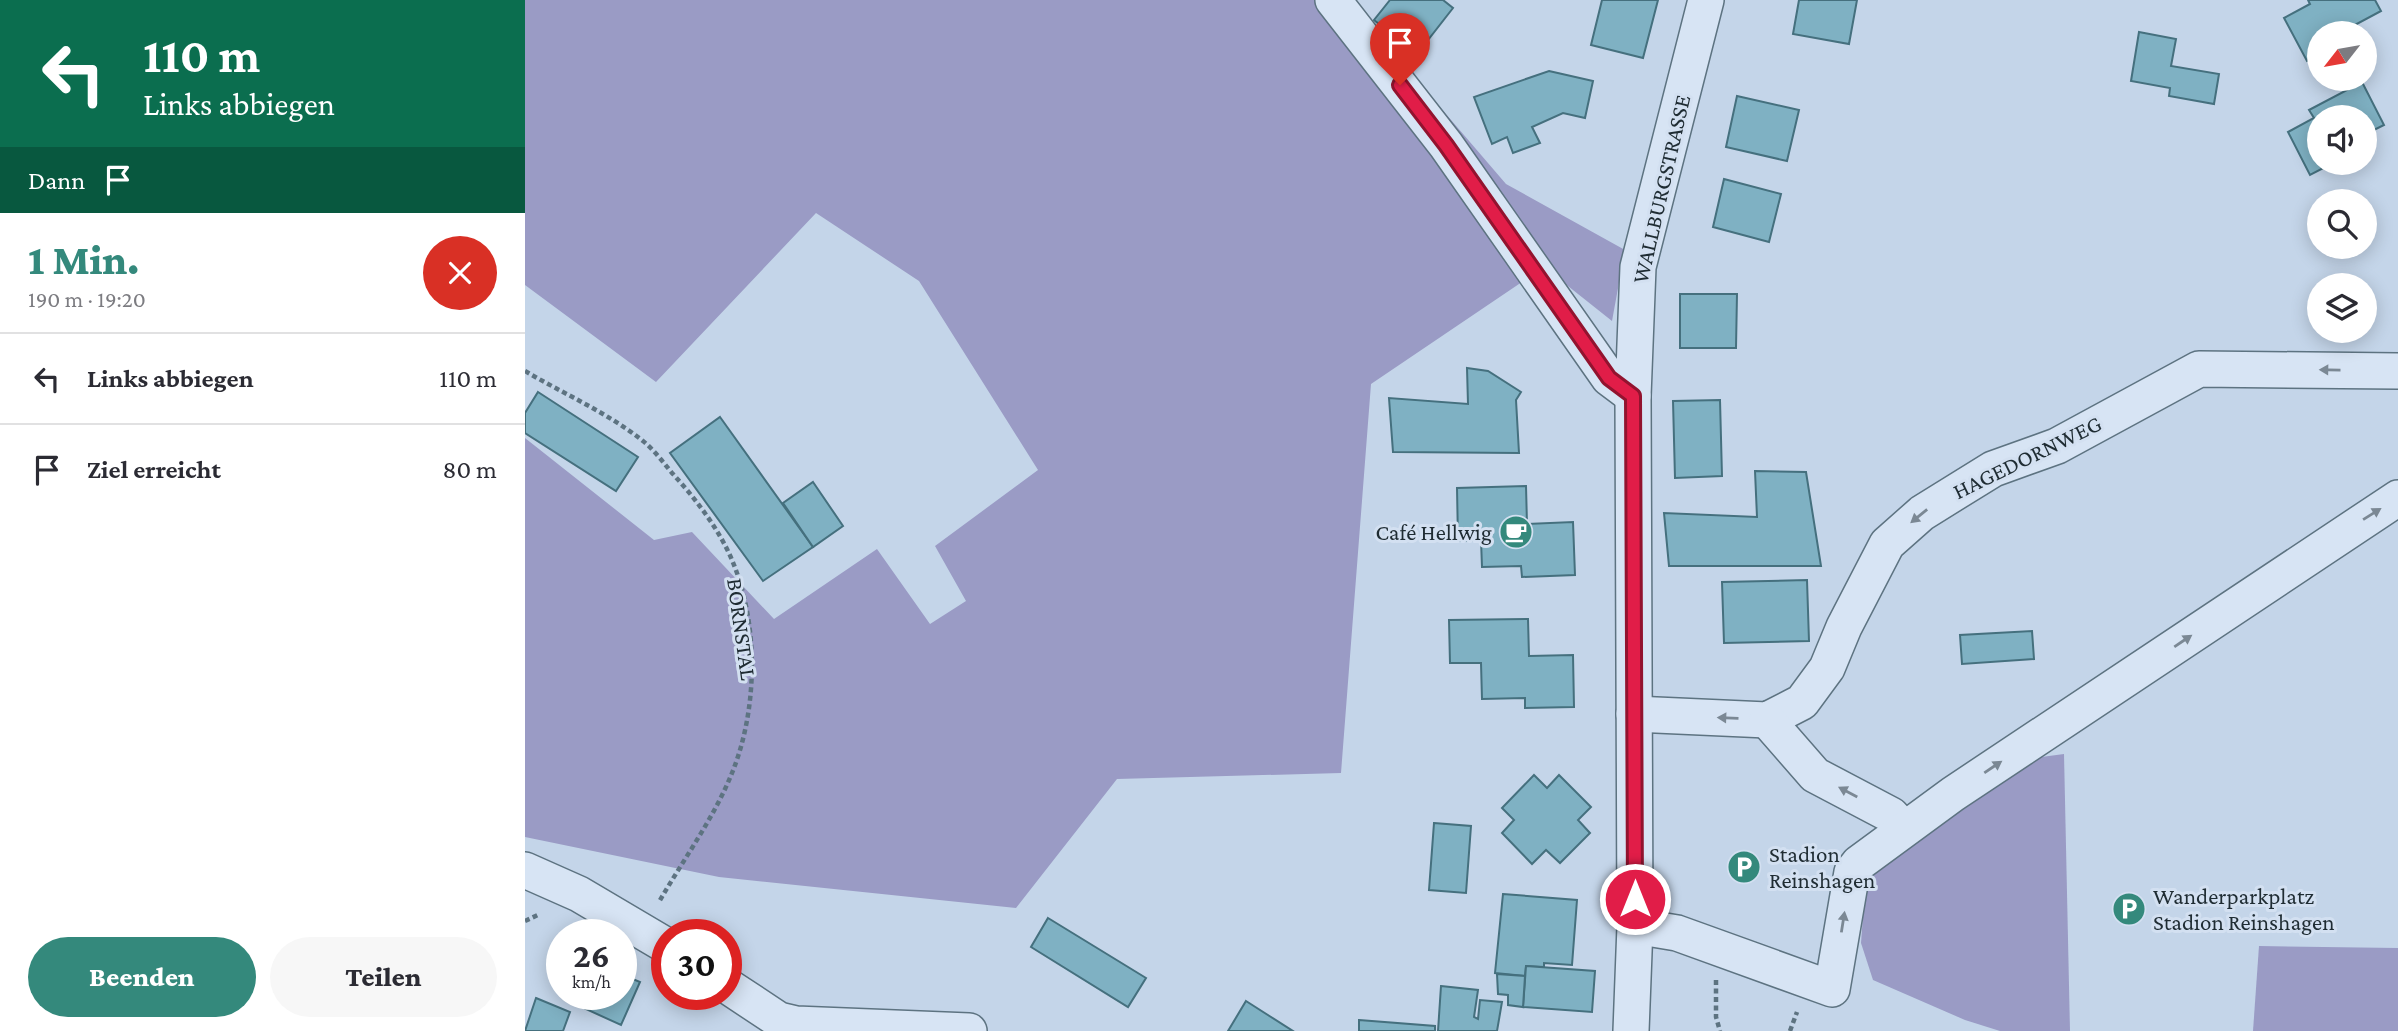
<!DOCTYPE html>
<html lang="de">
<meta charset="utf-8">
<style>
body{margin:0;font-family:"Crimson Pro",serif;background:#f7f7f7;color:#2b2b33;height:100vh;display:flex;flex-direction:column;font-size:26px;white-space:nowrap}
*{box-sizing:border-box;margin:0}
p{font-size:23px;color:#7c7c81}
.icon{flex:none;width:38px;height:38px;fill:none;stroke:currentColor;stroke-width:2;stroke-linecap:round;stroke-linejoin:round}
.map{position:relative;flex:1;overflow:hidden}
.drawer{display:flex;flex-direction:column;background:#fff;width:525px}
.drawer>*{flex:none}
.hud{background:#0b6e4f;color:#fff;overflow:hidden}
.needle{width:46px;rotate:239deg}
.controls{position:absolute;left:1782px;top:21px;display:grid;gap:14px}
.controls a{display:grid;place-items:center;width:70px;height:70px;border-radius:50%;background:#fff;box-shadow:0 4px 18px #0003;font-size:35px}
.speed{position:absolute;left:21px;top:919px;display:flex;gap:14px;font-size:35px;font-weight:700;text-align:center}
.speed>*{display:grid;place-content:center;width:91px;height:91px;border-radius:50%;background:#fff;box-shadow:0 4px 18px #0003;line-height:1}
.speed small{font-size:18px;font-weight:400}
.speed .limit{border:10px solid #d22;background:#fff;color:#111}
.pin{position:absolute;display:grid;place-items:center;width:60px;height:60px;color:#fff;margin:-72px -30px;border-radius:50% 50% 50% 0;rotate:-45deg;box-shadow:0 0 7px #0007}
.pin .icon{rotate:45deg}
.me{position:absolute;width:77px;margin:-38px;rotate:0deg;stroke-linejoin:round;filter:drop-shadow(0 0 5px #0008)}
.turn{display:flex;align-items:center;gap:24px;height:147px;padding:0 28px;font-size:32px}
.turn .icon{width:91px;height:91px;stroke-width:2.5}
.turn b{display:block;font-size:49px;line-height:60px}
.then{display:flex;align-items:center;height:66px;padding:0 28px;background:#0003;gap:14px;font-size:26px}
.round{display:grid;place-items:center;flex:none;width:74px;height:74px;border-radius:37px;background:#f7f7f7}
.headline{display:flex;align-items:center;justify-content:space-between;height:119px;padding:0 28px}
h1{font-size:42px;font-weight:800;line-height:52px;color:#34897c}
.button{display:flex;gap:14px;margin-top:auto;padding:14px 28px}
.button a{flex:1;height:80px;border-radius:42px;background:#34897c;color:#fff;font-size:28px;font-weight:800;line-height:80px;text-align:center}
.button a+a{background:#f7f7f7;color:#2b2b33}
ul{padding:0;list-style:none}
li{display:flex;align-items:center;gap:21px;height:91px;padding:0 28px;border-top:2px solid #e1e1e2}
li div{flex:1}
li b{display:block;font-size:26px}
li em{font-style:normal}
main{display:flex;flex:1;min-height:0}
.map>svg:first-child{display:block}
.green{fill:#9a9bc5}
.building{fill:#7fb1c3;stroke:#45707e;stroke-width:2}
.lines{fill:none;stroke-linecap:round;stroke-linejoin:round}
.minor-casing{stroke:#5d7381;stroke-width:38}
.path{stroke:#5d7381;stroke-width:4.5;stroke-dasharray:5 3.5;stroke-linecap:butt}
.minor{stroke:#d7e4f4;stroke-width:35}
.oneway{fill:#7b8894}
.route-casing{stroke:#92132f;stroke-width:18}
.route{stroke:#e11d48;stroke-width:12}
.labels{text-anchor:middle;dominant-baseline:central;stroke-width:6;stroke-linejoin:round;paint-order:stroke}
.street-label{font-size:23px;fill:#1f2c33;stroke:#d3e0f1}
.poi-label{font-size:23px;fill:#1f2c33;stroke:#d3e0f1;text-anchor:start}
</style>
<main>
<section class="drawer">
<div class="hud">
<div class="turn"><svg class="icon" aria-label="left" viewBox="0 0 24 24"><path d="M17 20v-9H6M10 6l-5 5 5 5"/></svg><div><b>110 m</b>Links abbiegen</div></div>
<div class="then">Dann<svg class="icon" aria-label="arrive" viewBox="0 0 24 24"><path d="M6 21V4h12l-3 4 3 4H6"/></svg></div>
</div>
<div class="headline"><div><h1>1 Min.</h1><p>190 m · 19:20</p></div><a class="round" style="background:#d93025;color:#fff"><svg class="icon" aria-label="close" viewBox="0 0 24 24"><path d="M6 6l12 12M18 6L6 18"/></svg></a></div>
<ul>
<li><svg class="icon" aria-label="left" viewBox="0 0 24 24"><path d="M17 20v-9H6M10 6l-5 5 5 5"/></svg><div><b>Links abbiegen</b></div><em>110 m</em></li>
<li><svg class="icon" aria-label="arrive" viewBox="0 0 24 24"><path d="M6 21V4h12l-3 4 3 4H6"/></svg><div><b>Ziel erreicht</b></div><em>80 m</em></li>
</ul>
<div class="button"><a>Beenden</a><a>Teilen</a></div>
</section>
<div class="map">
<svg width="1873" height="1031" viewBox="0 0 1873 1031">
<rect width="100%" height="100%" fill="#c4d5e9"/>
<g class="green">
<polygon points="0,0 823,0 981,184 1100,250 1087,321 1019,267 846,384 816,773 592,779 491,908 194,877 0,837 0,438 129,540 167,532 249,619 352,549 405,624 441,601 410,546 513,470 394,281 291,213 131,382 0,285"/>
<polygon points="1539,754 1545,1031 1475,1031 1440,1020 1348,980 1336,943 1341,875 1509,758"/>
<polygon points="1734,946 1873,948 1873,1031 1728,1031"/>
</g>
<g class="building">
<polygon points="865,0 918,0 928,8 892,54 849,20"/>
<polygon points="1077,0 1133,0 1118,58 1066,45"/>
<polygon points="1274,0 1332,0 1324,44 1268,34"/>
<polygon points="1783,0 1850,0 1856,11 1815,33 1794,33 1794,55 1782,61 1759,18 1785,4"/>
<polygon points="1614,32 1651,39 1646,66 1694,74 1689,104 1644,96 1645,88 1606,81"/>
<polygon points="1024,71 1068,81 1060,118 1038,113 1007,127 1015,143 988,153 982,137 967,144 949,97"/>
<polygon points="1837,82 1859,125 1839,135 1839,117 1794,117 1794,163 1808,163 1785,175 1763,132 1789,118 1784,110"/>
<polygon points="1212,96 1274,110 1262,161 1201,147"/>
<polygon points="1199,179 1256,194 1244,242 1188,227"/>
<polygon points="1155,294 1212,294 1211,348 1155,348"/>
<polygon points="942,368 963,371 996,392 991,400 994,453 868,452 864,398 943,404"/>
<polygon points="13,392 113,457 91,491 0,433 0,413"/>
<polygon points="1195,400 1197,476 1150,478 1148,401"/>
<polygon points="195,417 288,547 238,581 145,453"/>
<polygon points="1230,471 1281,472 1296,566 1144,566 1139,513 1232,517"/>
<polygon points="288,482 318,526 288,547 258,503"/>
<polygon points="1001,486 1002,524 1048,522 1050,575 997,577 996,566 957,567 956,540 933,541 932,488"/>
<polygon points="1282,580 1284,641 1199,643 1197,582"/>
<polygon points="1003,619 1004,656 1048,655 1049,707 1000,708 1000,698 957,699 956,663 925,663 924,620"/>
<polygon points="1507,631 1509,659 1437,664 1435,635"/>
<polygon points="1009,775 1022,788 1034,775 1066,807 1053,820 1065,833 1035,863 1021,850 1007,864 977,833 989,820 977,808"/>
<polygon points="909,823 946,826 941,893 904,890"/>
<polygon points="978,894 1052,900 1047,965 1019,963 1019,967 1001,966 1000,976 970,973"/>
<polygon points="523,918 621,978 603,1007 506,947"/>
<polygon points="1001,966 1070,971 1067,1012 998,1007"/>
<polygon points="96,974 115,982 96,1025 50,1004 54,994 96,994"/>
<polygon points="972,974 1000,976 998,1007 983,1005 983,995 973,994"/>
<polygon points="916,986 953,990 949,1017 953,1019 955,1000 977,1002 972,1031 913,1031"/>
<polygon points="11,998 45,1012 38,1031 0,1031"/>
<polygon points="721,1001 768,1031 703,1031"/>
<polygon points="834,1020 910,1026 910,1031 834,1031"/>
</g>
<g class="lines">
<defs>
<g id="minor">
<polyline points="808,0 921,145 1084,378 1108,396"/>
<polyline points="1109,714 1242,720 1277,702 1302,668 1319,627 1362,544 1397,513 1468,469 1532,446 1674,369 1873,371"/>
<polyline points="1242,720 1290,775 1366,815 1379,829"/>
<polyline points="0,870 54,894 142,946"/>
<polyline points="1110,926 1152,933 1307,989 1327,872 1334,863 1428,794 1873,498"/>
<polyline points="201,985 254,1020 271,1024 444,1031"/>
<polyline points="1106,1031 1110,926 1108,396 1113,267 1181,0"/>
</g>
</defs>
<use href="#minor" class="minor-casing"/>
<g class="path">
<path d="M 0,371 C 39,394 83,413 118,441 C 129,450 138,462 147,473 C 170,498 194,529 207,560 C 234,624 233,709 207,773 C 189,818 158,860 134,902"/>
<polyline points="0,921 15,914"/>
<polyline points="1191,980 1191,1017 1195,1031"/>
<polyline points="1265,1031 1272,1012"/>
</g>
<use href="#minor" class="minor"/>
</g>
<defs><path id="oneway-solid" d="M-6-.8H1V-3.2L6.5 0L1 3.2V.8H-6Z" transform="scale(1.75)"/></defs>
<g class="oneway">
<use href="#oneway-solid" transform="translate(1805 370) rotate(-179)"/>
<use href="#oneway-solid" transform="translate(1847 514) rotate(-32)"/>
<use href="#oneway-solid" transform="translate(1394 516) rotate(141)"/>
<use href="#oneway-solid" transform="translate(1658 641) rotate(-34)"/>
<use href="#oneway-solid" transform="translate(1203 718) rotate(-178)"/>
<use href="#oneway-solid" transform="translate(1468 767) rotate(-34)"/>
<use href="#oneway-solid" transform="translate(1323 792) rotate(-152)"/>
<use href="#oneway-solid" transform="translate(1318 922) rotate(-81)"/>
</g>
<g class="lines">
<defs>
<polyline id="route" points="875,85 921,145 1084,378 1108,396 1110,899"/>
</defs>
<use href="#route" class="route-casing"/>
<use href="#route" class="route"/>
</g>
<defs>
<symbol id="cafe-disc" viewBox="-11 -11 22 22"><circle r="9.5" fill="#34897c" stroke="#d3e0f1"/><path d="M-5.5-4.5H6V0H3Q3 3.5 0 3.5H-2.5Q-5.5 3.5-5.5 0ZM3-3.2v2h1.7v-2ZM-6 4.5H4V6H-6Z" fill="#fff"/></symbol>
<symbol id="parking-disc" viewBox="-11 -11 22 22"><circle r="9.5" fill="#34897c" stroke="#d3e0f1"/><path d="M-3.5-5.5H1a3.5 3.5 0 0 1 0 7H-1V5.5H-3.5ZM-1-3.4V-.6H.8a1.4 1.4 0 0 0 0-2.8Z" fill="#fff"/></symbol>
</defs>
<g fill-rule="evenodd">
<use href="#cafe-disc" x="972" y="513" width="38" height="38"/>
<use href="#parking-disc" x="1200" y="848" width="38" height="38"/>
<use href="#parking-disc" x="1585" y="890" width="38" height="38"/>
</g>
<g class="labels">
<g class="street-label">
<text transform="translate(1136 189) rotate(-77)">WALLBURGSTRASSE</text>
<text transform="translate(1502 457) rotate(-26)">HAGEDORNWEG</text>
<text transform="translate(217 629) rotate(82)">BORNSTAL</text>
</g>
<g class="poi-label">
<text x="967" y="532" text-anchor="end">Café Hellwig</text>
<text x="1244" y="854">Stadion<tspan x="1244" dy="26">Reinshagen</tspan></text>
<text x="1628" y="896">Wanderparkplatz<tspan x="1628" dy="26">Stadion Reinshagen</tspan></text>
</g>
</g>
</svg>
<div class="controls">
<a><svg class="needle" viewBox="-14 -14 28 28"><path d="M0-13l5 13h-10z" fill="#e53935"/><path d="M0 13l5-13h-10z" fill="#7c7c81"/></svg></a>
<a><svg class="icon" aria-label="sound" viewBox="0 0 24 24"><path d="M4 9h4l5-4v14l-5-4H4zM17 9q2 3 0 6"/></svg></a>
<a><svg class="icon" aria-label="search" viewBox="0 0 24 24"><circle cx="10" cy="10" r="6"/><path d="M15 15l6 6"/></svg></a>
<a><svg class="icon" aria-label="layers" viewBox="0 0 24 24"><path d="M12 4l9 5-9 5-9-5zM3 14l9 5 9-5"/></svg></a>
</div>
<div class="speed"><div>26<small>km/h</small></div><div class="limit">30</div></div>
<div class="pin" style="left:875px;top:85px;background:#d93025"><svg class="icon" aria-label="arrive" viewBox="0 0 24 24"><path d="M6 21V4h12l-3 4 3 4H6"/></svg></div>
<svg class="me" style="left:1110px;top:899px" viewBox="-20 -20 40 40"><circle r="17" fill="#e11d48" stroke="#fff" stroke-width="3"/><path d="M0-11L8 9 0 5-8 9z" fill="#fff"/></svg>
</div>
</main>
